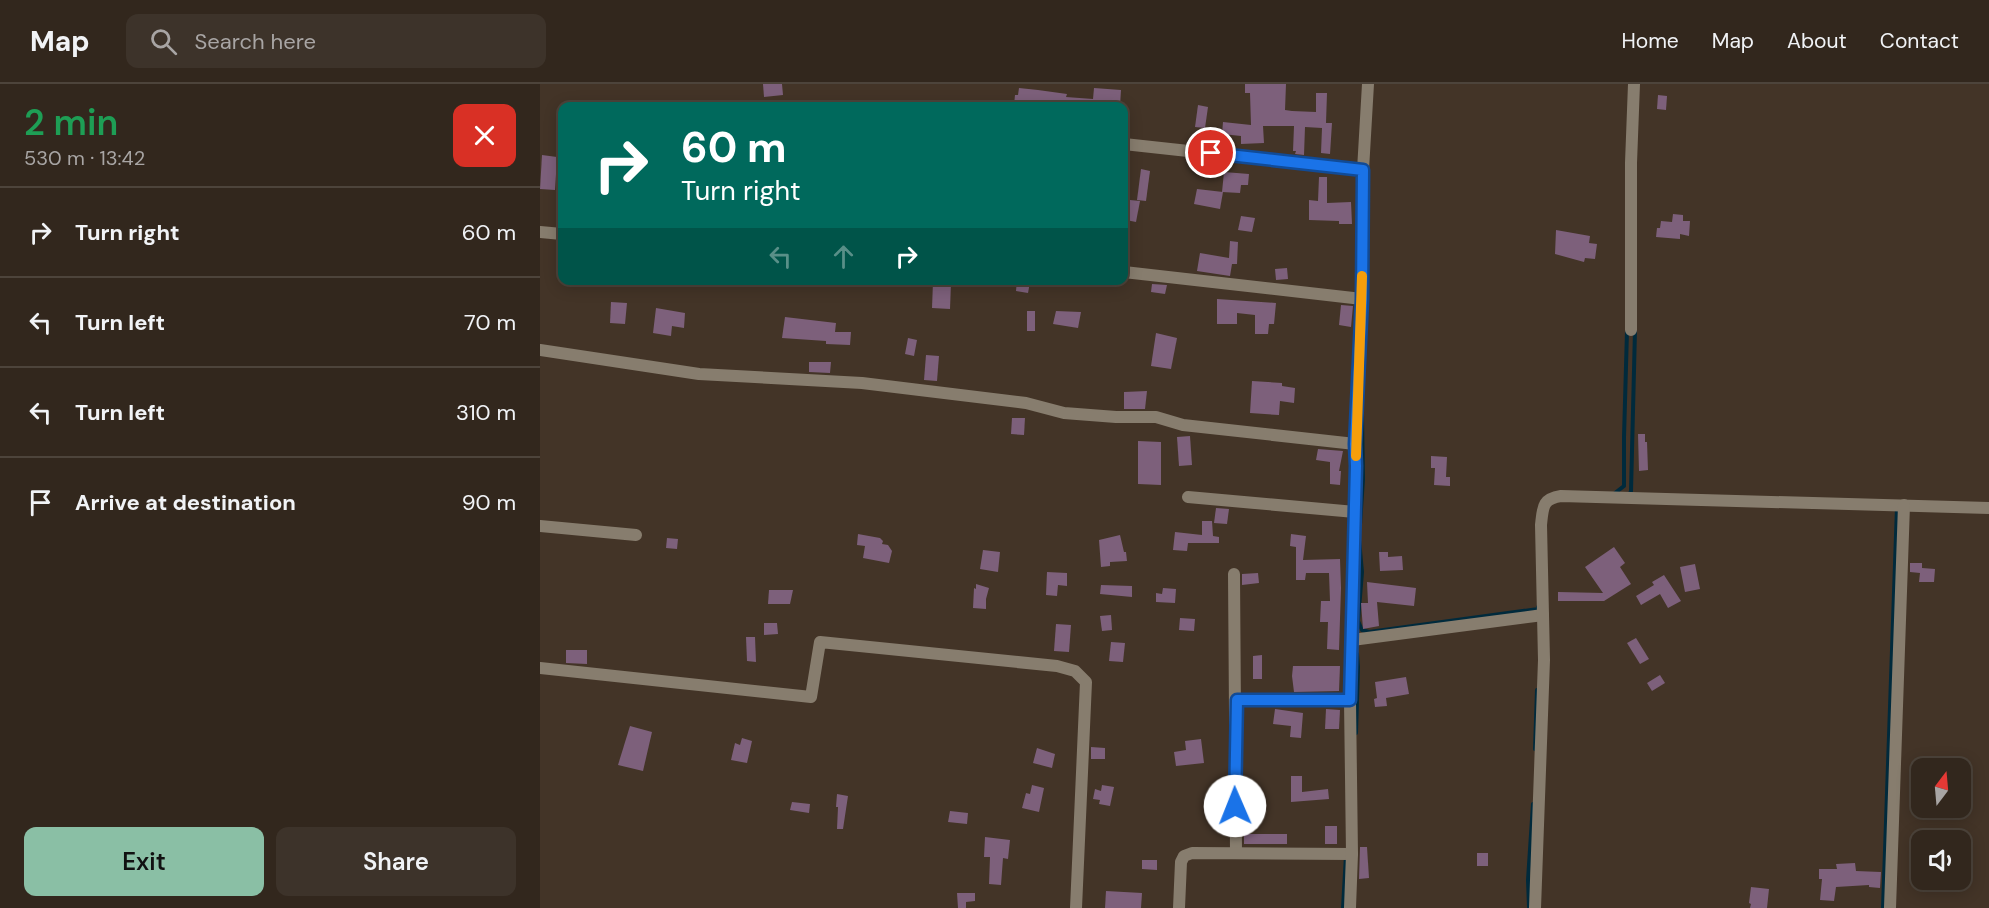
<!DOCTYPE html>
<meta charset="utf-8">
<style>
body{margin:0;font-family:"DM Sans",sans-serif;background:#3d332a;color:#f1f3f6;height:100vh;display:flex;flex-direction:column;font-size:22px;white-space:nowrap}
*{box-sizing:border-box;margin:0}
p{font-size:20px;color:#a8a5a4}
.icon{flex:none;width:33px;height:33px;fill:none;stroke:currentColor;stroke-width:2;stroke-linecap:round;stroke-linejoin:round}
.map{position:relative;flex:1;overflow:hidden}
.details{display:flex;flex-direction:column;background:#32271d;width:540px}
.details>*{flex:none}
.banner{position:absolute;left:18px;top:18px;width:570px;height:183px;border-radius:12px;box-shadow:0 3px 15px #0003,0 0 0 2px #4d443b;background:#00695c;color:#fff;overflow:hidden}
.needle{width:39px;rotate:16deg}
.fabs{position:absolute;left:1371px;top:674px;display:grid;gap:12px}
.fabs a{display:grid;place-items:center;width:60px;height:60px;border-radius:12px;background:#32271d;box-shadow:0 3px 15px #0003,0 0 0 2px #4d443b;font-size:30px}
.pin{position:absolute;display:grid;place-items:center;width:51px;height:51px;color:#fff;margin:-26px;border:3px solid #fff;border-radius:50%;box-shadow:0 2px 6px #0007}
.me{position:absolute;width:66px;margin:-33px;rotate:359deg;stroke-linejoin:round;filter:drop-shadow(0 0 4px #0008)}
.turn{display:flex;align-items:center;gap:21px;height:126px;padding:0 24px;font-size:27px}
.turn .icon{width:78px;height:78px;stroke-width:2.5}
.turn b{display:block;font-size:42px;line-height:51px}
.lanes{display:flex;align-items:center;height:57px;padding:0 24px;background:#0003;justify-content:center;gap:30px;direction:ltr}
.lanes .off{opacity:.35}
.round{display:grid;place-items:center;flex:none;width:63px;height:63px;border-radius:12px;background:#3d332a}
.head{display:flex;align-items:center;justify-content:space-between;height:102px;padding:0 24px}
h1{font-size:36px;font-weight:600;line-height:45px;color:#1e9e55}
.button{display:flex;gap:12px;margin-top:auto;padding:12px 24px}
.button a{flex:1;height:69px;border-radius:12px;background:#8abfa5;color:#111;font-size:24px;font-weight:600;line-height:69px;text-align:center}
.button a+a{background:#3d332a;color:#f1f3f6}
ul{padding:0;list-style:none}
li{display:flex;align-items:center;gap:18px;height:90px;padding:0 24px;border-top:2px solid #4d443b}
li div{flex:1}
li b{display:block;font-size:22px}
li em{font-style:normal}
header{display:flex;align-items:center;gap:36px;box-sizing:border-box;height:84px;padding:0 30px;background:#32271d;border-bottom:2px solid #4d443b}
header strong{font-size:28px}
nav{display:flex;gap:33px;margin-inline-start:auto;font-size:21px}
.search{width:420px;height:54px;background:#3d332a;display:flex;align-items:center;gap:15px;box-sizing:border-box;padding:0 21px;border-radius:12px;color:#a8a5a4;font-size:22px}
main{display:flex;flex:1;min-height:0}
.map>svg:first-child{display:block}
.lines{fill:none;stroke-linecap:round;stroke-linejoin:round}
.stream{stroke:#002a3c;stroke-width:4}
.building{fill:#7d607b}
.minor{stroke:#877d6e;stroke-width:12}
.route-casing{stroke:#114b97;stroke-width:15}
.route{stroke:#1a73e8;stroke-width:10}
.slow{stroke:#f59e0b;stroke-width:10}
</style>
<header>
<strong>Map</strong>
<div class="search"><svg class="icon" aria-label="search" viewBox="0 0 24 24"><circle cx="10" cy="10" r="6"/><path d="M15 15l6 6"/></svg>Search here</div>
<nav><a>Home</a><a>Map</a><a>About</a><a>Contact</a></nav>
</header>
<main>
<section class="details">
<div class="head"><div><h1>2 min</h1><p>530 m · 13:42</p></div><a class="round" style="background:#d93025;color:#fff"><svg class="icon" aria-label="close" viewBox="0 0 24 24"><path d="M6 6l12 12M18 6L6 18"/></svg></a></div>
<ul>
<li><svg class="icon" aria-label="right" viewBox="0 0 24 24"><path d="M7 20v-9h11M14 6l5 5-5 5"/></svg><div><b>Turn right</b></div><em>60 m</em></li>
<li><svg class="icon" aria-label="left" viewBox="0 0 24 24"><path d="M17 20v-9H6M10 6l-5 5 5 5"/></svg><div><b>Turn left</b></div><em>70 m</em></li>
<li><svg class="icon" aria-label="left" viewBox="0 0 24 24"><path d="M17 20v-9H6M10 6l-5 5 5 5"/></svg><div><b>Turn left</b></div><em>310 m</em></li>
<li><svg class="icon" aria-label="arrive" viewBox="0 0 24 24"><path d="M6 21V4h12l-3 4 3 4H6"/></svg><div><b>Arrive at destination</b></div><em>90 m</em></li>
</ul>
<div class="button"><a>Exit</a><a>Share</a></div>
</section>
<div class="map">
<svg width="1449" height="824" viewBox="0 0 1449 824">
<rect width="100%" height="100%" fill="#433427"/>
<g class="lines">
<g class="stream">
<polyline points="1075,409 1084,402 1084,353 1087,247"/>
<polyline points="1089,412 1091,407 1095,246"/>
<polyline points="820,440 823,395 822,331"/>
<polyline points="819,456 822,488 818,537 822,546 829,548 998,525 998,523"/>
<polyline points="816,649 818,583 817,570"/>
<polyline points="995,665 997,606"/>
<polyline points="989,823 988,796 993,720"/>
<polyline points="803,824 806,771"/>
<polyline points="1343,824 1357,423"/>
</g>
</g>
<g class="building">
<polygon points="223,0 242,0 243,11 224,13"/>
<polygon points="705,0 746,0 745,26 752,27 776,28 776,9 787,9 786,39 792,39 790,70 781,69 782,44 765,43 764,71 755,70 756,67 753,67 754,42 723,42 724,59 701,60 701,52 682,50 683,38 711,41 710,9 705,9"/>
<polygon points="479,4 498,6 527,10 526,13 553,15 554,4 581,6 580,22 559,19 559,22 480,22 474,21 475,11 478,11"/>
<polygon points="1118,11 1127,12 1126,26 1117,25"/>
<polygon points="658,21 668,23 665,44 655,43"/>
<polygon points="2,71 17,73 15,106 0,105"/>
<polygon points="601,85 610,87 606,117 597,116"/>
<polygon points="684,88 709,90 708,101 701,101 700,109 682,108"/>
<polygon points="779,93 787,93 787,119 811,118 812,140 799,140 799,137 769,136 769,116 778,117"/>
<polygon points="657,105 683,108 680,125 654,120"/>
<polygon points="590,116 600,117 596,138 586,136"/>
<polygon points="1133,130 1143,131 1143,137 1150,137 1149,152 1140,150 1140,155 1116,153 1117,144 1120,144 1121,137 1132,138"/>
<polygon points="701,132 715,134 712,148 698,146"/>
<polygon points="1016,146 1050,152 1049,159 1057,160 1055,175 1045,174 1044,178 1015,170"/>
<polygon points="690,157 698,158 697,180 692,180 690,192 657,187 660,169 689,174"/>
<polygon points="747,184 748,195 736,196 735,185"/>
<polygon points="477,196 490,198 488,209 476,207"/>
<polygon points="393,198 411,199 410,225 392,224"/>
<polygon points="612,200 627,201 625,210 611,208"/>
<polygon points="677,215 736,219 734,240 729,240 728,250 715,250 715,231 697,229 697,240 677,240"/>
<polygon points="71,218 87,219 85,240 70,239"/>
<polygon points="801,221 813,222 811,243 799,241"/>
<polygon points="116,224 145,229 144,244 132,242 131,252 113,249"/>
<rect x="487" y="227" width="8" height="20"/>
<polygon points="516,227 541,228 538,244 513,240"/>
<polygon points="245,233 296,239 295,248 311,248 310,261 286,260 286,257 242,254"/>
<polygon points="616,249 637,254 631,285 611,282"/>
<polygon points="368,254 377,256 374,272 365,270"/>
<polygon points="386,271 399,272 397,297 384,296"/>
<polygon points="269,278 291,278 290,289 269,288"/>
<polygon points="712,297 742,299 742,302 755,304 754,319 740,317 739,331 710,329"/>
<polygon points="607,307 605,325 584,325 584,308"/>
<polygon points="472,334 485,334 484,351 471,350"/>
<polygon points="1098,350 1105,350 1105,358 1107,358 1108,386 1099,387"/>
<polygon points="650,352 652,381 639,382 637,353"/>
<polygon points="598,357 621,358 621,401 598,400"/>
<polygon points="778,365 803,367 799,387 801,387 800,401 790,400 790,378 776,376"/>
<polygon points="891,372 907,373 906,393 910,393 910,402 894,401 895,384 891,384"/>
<polygon points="676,424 689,425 687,440 674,439"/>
<polygon points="662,437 672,437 673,452 679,453 679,459 648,459 647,467 633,466 635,448 662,451"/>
<polygon points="318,450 340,454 343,457 342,460 348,461 352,467 349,479 323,474 325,462 317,461"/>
<polygon points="751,450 766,452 763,476 800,475 801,504 799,566 787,565 788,538 780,538 781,517 790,517 789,489 766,489 765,496 756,496 756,463 750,462"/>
<polygon points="580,451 584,468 586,468 587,477 570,478 570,482 561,483 559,456"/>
<polygon points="127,454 138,455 137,465 126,464"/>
<polygon points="1074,463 1085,479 1080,483 1091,500 1064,517 1018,517 1018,508 1063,509 1045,483"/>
<polygon points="443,466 460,468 458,488 440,485"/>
<polygon points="839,468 848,468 848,473 862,472 863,486 840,487"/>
<polygon points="1370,479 1382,479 1382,484 1395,485 1394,498 1379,498 1380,489 1370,488"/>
<polygon points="1155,480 1160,505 1145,508 1140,483"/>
<polygon points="507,488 527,489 527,502 518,501 517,512 506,511"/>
<polygon points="718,489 719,499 702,501 702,490"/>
<polygon points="1124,491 1141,517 1128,524 1120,510 1101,521 1096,512 1114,501 1112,498"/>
<polygon points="827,498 876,504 874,522 837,518 839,542 823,545 821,519 828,519"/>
<polygon points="436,500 449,504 446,515 446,525 433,524 434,504 436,505"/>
<polygon points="561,501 592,502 592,513 560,510"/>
<polygon points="623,504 636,505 635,519 616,518 616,509 622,510"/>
<polygon points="229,506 253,506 250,520 228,520"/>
<polygon points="571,531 572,546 562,547 560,532"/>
<polygon points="640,534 655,535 654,547 639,546"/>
<polygon points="224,539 237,539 238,550 224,551"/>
<polygon points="516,540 531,541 529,568 514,567"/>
<polygon points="206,553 215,553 216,578 207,577"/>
<polygon points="1096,554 1109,575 1100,580 1087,559"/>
<polygon points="571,558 585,559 583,578 569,577"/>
<polygon points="26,566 47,566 47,580 26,579"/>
<polygon points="722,571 722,595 713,595 713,572"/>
<polygon points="753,582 800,582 799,607 754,608 752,592"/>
<polygon points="1120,591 1125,599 1112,607 1107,599"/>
<polygon points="866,593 869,610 846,614 847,622 835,623 834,615 837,614 835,598"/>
<polygon points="735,625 763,629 761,654 750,653 751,642 733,640"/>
<polygon points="786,625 800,626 799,645 785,645"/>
<polygon points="90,642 112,648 103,687 78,681"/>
<polygon points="202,654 212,657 207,679 191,676 195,659 200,661"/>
<polygon points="661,655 664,679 636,682 634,668 646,666 645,657"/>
<polygon points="551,663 565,664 565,675 551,675"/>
<polygon points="497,664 515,670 512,684 493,679"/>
<polygon points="751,692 762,692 762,708 788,705 789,715 751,718"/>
<polygon points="492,701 504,704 499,728 482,724 486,709 490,710"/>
<polygon points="562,701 574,703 570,722 559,720 560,716 553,715 555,705 561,707"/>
<polygon points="297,710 308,712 303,745 297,745 298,723 296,723"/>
<polygon points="252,718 270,720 269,729 250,726"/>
<polygon points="410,727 428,729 427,740 408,738"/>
<polygon points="704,732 709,732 709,750 747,750 747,760 704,760"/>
<rect x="785" y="742" width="12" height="18"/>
<polygon points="445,753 470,756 468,775 463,774 461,801 449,800 450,773 444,773"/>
<polygon points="820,763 827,763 829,794 819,795"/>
<rect x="937" y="769" width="11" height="13"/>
<polygon points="602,776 617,776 617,786 602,785"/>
<polygon points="1315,779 1316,787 1341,788 1340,804 1329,803 1329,801 1296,803 1294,817 1280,816 1282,795 1279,795 1279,785 1297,785 1296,780"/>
<polygon points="1211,803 1229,805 1227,824 1210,824 1211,820 1209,819"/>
<polygon points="566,807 602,809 601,824 565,824"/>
<polygon points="417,809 435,809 435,817 426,818 426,824 418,824"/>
</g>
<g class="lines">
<g class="minor">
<polyline points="584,60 823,86"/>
<polyline points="0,148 22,150"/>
<polyline points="584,188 822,215"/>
<polyline points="1091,246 1091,79 1094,0"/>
<polyline points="0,266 159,290 322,299 486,319 524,329 576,333 616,333 643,341 815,360"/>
<polyline points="648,413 815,428"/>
<polyline points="0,442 96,451"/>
<polyline points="694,490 696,769"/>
<polyline points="812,556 1003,531"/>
<polyline points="0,584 271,613 280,558 517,582 535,587 546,598 536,824"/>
<polyline points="697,616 810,617"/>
<polyline points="639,824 641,778 644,772 652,769 812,770"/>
<polyline points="810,824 812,770 810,617 816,382 815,360 822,215 823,86 828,0"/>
<path d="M 995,824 L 1004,576 L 1001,441 C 1003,423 1002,415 1021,412 L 1449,424"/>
<polyline points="1350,824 1364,421"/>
</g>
</g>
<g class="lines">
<defs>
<polyline id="route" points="671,69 823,86 822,215 815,360 816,382 810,616 697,616 695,722"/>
</defs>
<use href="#route" class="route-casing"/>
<use href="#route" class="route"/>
<polyline class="slow" points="816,372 822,192"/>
</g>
</svg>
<div class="fabs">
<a><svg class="needle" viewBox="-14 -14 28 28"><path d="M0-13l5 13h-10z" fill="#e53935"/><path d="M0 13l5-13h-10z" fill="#a8a5a4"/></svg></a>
<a><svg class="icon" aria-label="sound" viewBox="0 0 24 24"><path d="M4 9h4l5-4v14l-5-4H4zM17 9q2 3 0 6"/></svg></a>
</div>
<div class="pin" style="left:671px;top:69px;background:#d93025"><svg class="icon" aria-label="arrive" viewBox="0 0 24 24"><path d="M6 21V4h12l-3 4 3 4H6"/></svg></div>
<svg class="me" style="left:695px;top:722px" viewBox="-20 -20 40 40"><circle r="19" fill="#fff"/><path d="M0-13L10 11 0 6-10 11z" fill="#1a73e8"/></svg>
<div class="banner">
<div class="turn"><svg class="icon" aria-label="right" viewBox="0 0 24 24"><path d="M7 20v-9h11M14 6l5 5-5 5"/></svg><div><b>60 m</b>Turn right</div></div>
<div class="lanes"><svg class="icon off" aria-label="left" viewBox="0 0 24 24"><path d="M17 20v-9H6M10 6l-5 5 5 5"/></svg><svg class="icon off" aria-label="ahead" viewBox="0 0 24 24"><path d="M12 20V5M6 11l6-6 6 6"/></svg><svg class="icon" aria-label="right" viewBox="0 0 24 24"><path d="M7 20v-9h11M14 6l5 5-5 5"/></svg></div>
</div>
</div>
</main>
